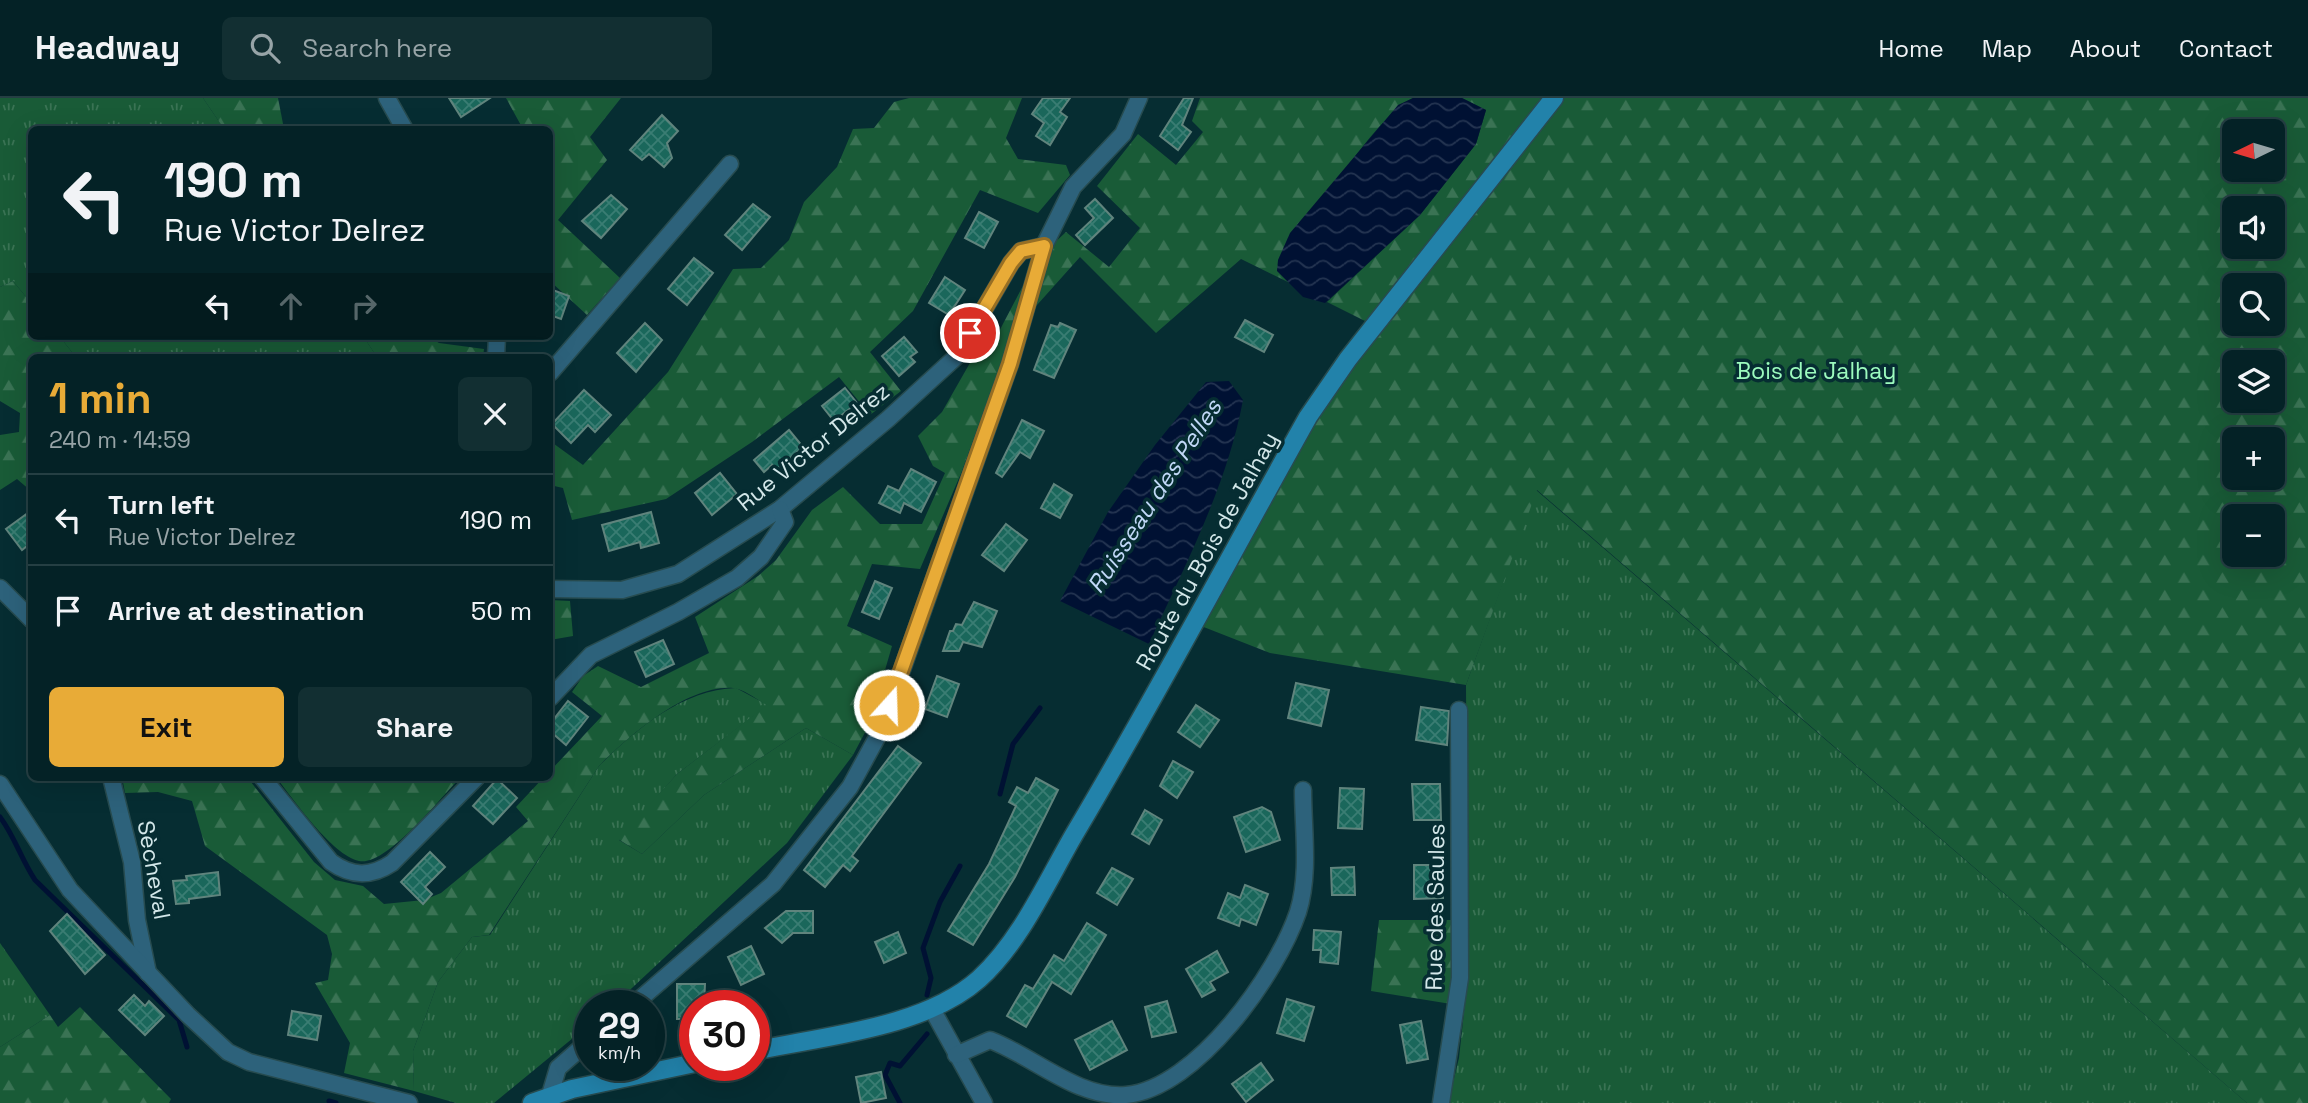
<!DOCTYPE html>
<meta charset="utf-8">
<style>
body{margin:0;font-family:"Space Grotesk",sans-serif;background:#122f32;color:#f1f3f6;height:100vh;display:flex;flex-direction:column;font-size:26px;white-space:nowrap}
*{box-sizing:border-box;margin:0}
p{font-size:23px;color:#97a4a7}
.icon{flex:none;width:38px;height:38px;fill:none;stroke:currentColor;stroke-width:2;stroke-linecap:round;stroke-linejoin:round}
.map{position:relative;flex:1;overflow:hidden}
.panel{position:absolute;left:28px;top:256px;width:525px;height:427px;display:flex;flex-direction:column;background:#042226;border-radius:10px;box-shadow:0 7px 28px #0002,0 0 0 2px #253f43}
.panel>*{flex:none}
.top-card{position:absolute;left:28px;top:28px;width:525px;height:214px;border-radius:10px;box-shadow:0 7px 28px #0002,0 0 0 2px #253f43;background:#042226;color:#f1f3f6;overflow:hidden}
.needle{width:46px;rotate:265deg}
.controls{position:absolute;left:2222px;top:21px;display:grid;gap:14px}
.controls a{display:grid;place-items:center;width:63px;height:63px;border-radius:10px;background:#042226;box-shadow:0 7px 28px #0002,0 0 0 2px #253f43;font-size:35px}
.speed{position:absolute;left:574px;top:892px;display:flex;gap:14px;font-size:35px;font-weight:700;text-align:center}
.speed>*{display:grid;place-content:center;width:91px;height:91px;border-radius:50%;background:#042226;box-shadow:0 7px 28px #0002,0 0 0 2px #253f43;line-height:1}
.speed small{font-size:18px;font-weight:400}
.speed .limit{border:10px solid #d22;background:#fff;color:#111}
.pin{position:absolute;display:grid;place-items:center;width:60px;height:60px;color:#fff;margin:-30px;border:4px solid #fff;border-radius:50%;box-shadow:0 2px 7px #0007}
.me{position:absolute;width:77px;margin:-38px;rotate:20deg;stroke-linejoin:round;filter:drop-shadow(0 0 5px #0008)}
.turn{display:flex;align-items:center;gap:24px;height:147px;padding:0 21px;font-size:32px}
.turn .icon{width:91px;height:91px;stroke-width:2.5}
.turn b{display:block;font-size:49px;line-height:60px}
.lanes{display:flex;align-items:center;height:66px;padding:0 21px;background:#0003;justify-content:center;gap:35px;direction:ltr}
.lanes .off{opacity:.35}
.round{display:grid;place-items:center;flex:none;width:74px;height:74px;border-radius:10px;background:#122f32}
.headline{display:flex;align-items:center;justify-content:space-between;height:119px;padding:0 21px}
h1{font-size:42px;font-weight:700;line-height:52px;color:#e8ab37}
.button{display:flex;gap:14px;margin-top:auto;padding:14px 21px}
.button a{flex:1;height:80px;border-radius:10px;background:#e8ab37;color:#111;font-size:28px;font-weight:700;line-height:80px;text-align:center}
.button a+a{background:#122f32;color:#f1f3f6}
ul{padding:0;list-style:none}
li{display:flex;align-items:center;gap:21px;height:91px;padding:0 21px;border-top:2px solid #253f43}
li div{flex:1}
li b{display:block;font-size:26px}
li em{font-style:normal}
header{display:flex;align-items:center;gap:42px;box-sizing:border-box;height:98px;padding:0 35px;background:#042226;border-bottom:2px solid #253f43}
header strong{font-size:33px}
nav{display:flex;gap:38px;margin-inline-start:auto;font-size:24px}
.search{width:490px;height:63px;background:#122f32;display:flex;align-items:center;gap:18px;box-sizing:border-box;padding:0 24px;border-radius:10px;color:#97a4a7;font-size:26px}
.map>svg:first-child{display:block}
.grass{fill:url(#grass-tufts)}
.forest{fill:url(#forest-firs);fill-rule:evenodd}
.water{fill:url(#water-waves)}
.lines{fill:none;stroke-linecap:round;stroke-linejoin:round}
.stream{stroke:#013;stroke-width:5}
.building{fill:url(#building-cross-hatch);stroke:#60847d;stroke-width:2}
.minor-casing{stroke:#274b4f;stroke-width:19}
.secondary-casing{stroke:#274b4f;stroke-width:21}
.minor{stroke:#2d627b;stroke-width:16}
.secondary{stroke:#2282aa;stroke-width:18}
.route-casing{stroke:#976f24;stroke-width:18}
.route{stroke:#e8ab37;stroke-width:12}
.labels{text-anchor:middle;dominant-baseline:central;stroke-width:7;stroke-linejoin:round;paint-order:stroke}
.park-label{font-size:23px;fill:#9cfbbe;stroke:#062d32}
.street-label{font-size:23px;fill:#d3e7e9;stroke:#062d32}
.water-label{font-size:24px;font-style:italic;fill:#c1d8f7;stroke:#062d32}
</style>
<header>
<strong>Headway</strong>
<div class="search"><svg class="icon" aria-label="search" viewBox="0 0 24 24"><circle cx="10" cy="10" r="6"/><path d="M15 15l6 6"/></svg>Search here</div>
<nav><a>Home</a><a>Map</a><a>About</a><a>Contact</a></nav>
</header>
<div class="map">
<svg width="2308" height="1005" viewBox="0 0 2308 1005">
<defs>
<pattern id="grass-tufts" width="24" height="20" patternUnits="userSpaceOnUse" patternTransform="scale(1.75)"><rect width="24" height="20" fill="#195b37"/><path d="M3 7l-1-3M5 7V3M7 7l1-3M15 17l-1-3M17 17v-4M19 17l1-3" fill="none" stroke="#3a7354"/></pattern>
<pattern id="forest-firs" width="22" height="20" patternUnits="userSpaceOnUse" patternTransform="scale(1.75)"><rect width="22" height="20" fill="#195b37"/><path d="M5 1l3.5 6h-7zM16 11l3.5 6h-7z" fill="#3a7354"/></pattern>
<pattern id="water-waves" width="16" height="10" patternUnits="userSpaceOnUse" patternTransform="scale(1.75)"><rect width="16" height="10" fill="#013"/><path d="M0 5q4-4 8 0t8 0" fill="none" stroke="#243451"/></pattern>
<pattern id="building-cross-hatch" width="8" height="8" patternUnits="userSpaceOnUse" patternTransform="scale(1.75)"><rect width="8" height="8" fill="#1a675b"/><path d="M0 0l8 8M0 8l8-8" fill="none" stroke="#3a7d73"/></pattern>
</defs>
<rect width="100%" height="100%" fill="#062d32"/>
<g class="grass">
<polygon points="0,0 203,0 224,31 32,32 31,205 13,183 0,189"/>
<polygon points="59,238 363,238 377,259 76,259"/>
<polygon points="1536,392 2247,1005 1448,1005 1459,960 1468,877 1466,587"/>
<path d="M 736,590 L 768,607 L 677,676 L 619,742 L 642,756 L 704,697 L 806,630 L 853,657 L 787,745 L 617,904 L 612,908 L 590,908 L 590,926 L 494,1005 L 456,1005 L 414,993 L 413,953 L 438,884 L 472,839 L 490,837 L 599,668 C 636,631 682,592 736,590 Z"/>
<polygon points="0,845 50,917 0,949"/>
</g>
<g class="forest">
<polygon points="203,0 278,0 284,31 224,31"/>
<polygon points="506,0 621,0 590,39 607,62 558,122 620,180 587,217 550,183 550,32 523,31"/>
<polygon points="909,0 1022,0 1006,40 1018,61 1066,67 1070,77 1038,115 980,92 913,213 870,254 901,293 870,317 839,279 752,344 666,401 572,422 563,390 550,387 550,343 583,367 668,274 733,171 761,170 789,142 804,104 837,69 853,31 874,30 894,4"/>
<path d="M 1200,0 L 1413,0 C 1373,19 1305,132 1277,172 L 1290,185 L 1241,161 L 1156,235 L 1080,159 L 1012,235 L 962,373 L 920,471 L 872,466 L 847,528 L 892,548 L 869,627 L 853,657 L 806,630 L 704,697 L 642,756 L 618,741 L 677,676 L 767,607 C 757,602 744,591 733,590 C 687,587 630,637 599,668 L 489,837 L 472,839 L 438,884 L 413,953 L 414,993 L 344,975 L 350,945 L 315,885 L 328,882 L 332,856 L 327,837 L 205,748 L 192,703 L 158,694 L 125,695 L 122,679 L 247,679 L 314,764 L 335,782 L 363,788 L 384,806 L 424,802 L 441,795 L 528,723 L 516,709 L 544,679 L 550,679 L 550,673 L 602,618 L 572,594 L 583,578 L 598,568 L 641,589 L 709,555 L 695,519 L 758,478 L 776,462 L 812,412 L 843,389 L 880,426 L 922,426 L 945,375 L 933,368 L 918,338 L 942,314 L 975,256 L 994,243 L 1037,161 L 1066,134 L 1109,169 L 1140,130 L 1097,88 L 1138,36 L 1176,67 L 1203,34 L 1192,23 Z"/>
<path d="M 1462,0 L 2308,0 L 2308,1005 L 2247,1005 L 1537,392 L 1466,587 L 1270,555 L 1196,526 L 1269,379 L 1373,227 L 1327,204 L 1420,117 L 1476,46 L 1486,12 ZM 2235,33 L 2273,33 L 2273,72 L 2235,72 ZM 2235,110 L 2273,110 L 2273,149 L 2235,149 ZM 2235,187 L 2273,187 L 2273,226 L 2235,226 ZM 2235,264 L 2273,264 L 2273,303 L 2235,303 ZM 2235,341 L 2273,341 L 2273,380 L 2235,380 ZM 2235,418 L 2273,418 L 2273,457 L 2235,457 Z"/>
<polygon points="13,183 31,205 32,238 59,238 76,259 32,259 31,393 17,381 0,392 0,337 19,334 20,315 0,303 0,189"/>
<polygon points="363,238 427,238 439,245 484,251 483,259 377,259"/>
<polygon points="550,502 570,503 573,538 550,542"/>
<path d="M 276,679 L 461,679 C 442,698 386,769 359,763 C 332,757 293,701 276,679 Z"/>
<polygon points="1379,822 1454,822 1451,906 1371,893"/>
<polygon points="80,909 171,1001 169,1005 0,1005 0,949 50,917 58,929"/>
</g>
<g class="water">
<polygon points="1413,0 1462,0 1486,12 1476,46 1420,117 1325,205 1303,199 1277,173 1278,162 1290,135 1398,7"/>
<path d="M 1229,283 L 1243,302 C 1227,388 1185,467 1149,546 L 1060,503 L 1108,414 L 1155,347 L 1206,284 Z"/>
</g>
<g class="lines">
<g class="stream">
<polyline points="1000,696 1013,646 1040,610"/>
<path d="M 0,719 C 15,739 21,761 35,782 L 179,922 L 187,949"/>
<polyline points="927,897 931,880 923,850 940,804 960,768"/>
<polyline points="329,1003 336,1005"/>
<polyline points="900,1005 885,977 890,965 900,968 927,936"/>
</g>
</g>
<g class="building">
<polygon points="449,0 490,0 461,19"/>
<polygon points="1043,0 1070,0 1060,14 1067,19 1050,47 1036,38 1044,25 1032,16"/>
<polygon points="1184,0 1193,0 1182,27 1191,34 1178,52 1160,38"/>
<polygon points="662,17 678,33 667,45 672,60 664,69 649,56 642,62 630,52"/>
<polygon points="611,97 627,111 601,140 582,123"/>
<polygon points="1095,101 1113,120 1085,147 1076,137 1094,120 1085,110"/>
<polygon points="753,106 770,119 742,152 725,137"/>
<polygon points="979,114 998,124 984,150 965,140"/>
<polygon points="694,160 713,175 687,207 668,191"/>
<polygon points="945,179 965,192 949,217 929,205"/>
<polygon points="550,191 569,198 561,221 550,217"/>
<polygon points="1245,222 1273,237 1264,254 1235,239"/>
<polygon points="645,225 662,242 636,274 617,255"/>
<polygon points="1060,225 1076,232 1054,280 1034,272 1051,227 1058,229"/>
<polygon points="904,239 917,254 910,259 915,264 899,278 882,258"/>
<polygon points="845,290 857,305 834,323 822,308"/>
<polygon points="584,292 611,317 595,334 588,327 571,345 552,326"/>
<polygon points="1022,322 1044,333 1030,360 1020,354 1002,379 996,375"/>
<polygon points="789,332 803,349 776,372 772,367 764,374 754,362"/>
<polygon points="911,371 936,384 921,414 904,405 900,415 879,405 888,388 899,393"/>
<polygon points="720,375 737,396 712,417 695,395"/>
<polygon points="1054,386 1072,397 1060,420 1041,410"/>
<polygon points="32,412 32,444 22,452 6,431"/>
<polygon points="651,414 659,445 641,450 640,444 609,453 602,427"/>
<polygon points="1006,426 1027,442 1004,473 982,457"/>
<polygon points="875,483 892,490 879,521 862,514"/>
<polygon points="974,504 997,513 982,549 963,544 959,553 943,553 950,533 953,533 956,526 962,527"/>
<polygon points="663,542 674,566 646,579 635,554"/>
<polygon points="937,578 959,586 947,619 925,611"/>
<polygon points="1296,585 1329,592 1321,628 1288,620"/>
<polygon points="568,603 588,619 566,647 550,633 550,626"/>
<polygon points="1196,607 1219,622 1200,649 1178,634"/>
<polygon points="1421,609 1449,613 1447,647 1416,642"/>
<polygon points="898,648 921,665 852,758 858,763 850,773 843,767 825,789 804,772"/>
<polygon points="1173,663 1193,674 1177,700 1160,688"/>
<polygon points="1036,680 1058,692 1015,779 973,847 948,833 989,766 1016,708 1009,704 1017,689 1028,695"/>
<polygon points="497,681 517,700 493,726 473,708"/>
<polygon points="1412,686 1440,686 1441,722 1414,722"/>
<polygon points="1340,690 1364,691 1362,731 1338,730"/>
<polygon points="1262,709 1271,714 1280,742 1246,754 1234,719"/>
<polygon points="1145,712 1162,722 1149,746 1132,736"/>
<polygon points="430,754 445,769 425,789 432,796 423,806 401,784"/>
<polygon points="1414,767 1443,767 1443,800 1414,801"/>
<polygon points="1354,769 1355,797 1332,797 1331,770"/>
<polygon points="1112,770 1133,781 1117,807 1097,795"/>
<polygon points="218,774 220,797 189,801 189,805 176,806 173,783 187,782 186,778"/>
<polygon points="1245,787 1268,796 1256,827 1241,821 1239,828 1218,820 1228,795 1240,800"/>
<polygon points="786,813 813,813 813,835 793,835 782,845 765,830"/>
<polygon points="67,816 105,857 85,876 50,833"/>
<polygon points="1087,825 1106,837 1071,896 1052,884 1026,929 1007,918 1025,887 1033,891 1054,857 1064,863"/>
<polygon points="1314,832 1341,834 1338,866 1320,864 1321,852 1313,852"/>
<polygon points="898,834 906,855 884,865 875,844"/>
<polygon points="751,848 764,876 741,887 728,859"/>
<polygon points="1217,853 1228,874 1210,884 1215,892 1202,899 1186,871"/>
<polygon points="677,886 705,886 704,908 695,908 695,921 677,921"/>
<polygon points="134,897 145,908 149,903 164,918 145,937 119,912"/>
<polygon points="1287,901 1314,909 1304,943 1277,935"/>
<polygon points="1167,903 1176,934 1152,939 1145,909"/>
<polygon points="292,913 321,918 317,942 288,937"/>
<polygon points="1112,923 1127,952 1090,972 1075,942"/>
<polygon points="1421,923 1428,961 1407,965 1400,927"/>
<polygon points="1261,965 1273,982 1246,1004 1232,986"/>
<polygon points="881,974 886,1000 861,1005 856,979"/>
</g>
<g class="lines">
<defs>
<g id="minor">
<polyline points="387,0 405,32"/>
<polyline points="496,259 497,238"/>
<polyline points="550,275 730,66"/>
<polyline points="0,490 32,522"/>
<polyline points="550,491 622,492 678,476 780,411 888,321 957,258 1011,165 1021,153 1044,148"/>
<polyline points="550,600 591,557 678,514 737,480 761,459 785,424 780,411"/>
<polyline points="111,679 132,764 137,822 148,875"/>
<path d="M 262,679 L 331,764 C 352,779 371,779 392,765 L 477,679"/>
<polyline points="0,686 70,792 188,917 228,954 249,964 409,1005"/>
<polyline points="632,908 773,786 850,689 880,634 1010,266 1044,148 1073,89 1123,36 1139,0"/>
<polyline points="932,911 984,1005"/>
<path d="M 956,957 L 990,942 C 1033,958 1078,1001 1126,997 C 1197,990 1277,876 1298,814 C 1310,776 1303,731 1303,692"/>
<polyline points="550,997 558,970 590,942"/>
<polyline points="1441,1005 1460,880 1459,612"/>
</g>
<g id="secondary">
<path d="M 754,953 C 824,938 924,930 979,881 C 1021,843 1047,783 1075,735 C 1156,599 1230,458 1308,319 L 1348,261 L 1554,0"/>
<polyline points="532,1005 572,991 695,965"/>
</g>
</defs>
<use href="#minor" class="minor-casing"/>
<use href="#secondary" class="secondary-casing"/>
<use href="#minor" class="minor"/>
<use href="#secondary" class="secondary"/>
</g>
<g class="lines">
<defs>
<polyline id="route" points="889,607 1010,266 1044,148 1021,153 1011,165 970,235"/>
</defs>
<use href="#route" class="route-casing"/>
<use href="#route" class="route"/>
</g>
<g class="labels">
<g class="park-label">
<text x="1816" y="273">Bois de Jalhay</text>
</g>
<g class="street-label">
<text transform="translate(813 349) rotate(-39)">Rue Victor Delrez</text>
<text transform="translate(1207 453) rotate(-61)">Route du Bois de Jalhay</text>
<text transform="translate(154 772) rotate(80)">Sècheval</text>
<text transform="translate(1435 809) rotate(-89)">Rue des Saules</text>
</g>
<g class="water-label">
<text transform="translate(1154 398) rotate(-57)">Ruisseau des Pelles</text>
</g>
</g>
</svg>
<div class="controls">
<a><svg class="needle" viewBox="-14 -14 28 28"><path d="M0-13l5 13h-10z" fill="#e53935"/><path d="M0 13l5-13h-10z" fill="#97a4a7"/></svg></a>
<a><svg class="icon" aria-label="sound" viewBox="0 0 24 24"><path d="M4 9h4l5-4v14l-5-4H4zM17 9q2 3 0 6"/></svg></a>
<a><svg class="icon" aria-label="search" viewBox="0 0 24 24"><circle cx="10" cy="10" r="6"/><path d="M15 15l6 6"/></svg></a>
<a><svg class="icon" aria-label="layers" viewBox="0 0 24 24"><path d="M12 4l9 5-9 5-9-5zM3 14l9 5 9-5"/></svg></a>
<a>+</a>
<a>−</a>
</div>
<div class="speed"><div>29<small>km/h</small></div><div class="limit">30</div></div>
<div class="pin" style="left:970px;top:235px;background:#d93025"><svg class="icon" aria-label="arrive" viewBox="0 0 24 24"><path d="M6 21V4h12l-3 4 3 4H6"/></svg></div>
<svg class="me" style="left:889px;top:607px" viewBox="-20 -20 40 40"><circle r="17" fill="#e8ab37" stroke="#fff" stroke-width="3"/><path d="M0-11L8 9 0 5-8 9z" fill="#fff"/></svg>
<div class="top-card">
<div class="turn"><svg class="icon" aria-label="left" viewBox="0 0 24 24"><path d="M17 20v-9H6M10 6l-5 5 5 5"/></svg><div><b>190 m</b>Rue Victor Delrez</div></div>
<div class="lanes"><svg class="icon" aria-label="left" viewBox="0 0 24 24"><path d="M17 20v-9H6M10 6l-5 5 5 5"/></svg><svg class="icon off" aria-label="ahead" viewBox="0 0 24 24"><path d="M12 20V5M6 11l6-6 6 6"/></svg><svg class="icon off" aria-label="right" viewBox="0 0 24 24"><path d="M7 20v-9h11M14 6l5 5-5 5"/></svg></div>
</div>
<section class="panel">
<div class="headline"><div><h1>1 min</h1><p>240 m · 14:59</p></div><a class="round"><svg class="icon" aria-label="close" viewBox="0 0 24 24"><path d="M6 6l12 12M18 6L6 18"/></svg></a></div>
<ul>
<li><svg class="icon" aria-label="left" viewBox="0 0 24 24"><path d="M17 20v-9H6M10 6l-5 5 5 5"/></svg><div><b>Turn left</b><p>Rue Victor Delrez</p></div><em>190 m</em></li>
<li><svg class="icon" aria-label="arrive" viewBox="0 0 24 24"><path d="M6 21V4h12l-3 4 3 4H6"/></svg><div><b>Arrive at destination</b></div><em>50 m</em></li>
</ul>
<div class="button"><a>Exit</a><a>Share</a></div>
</section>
</div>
